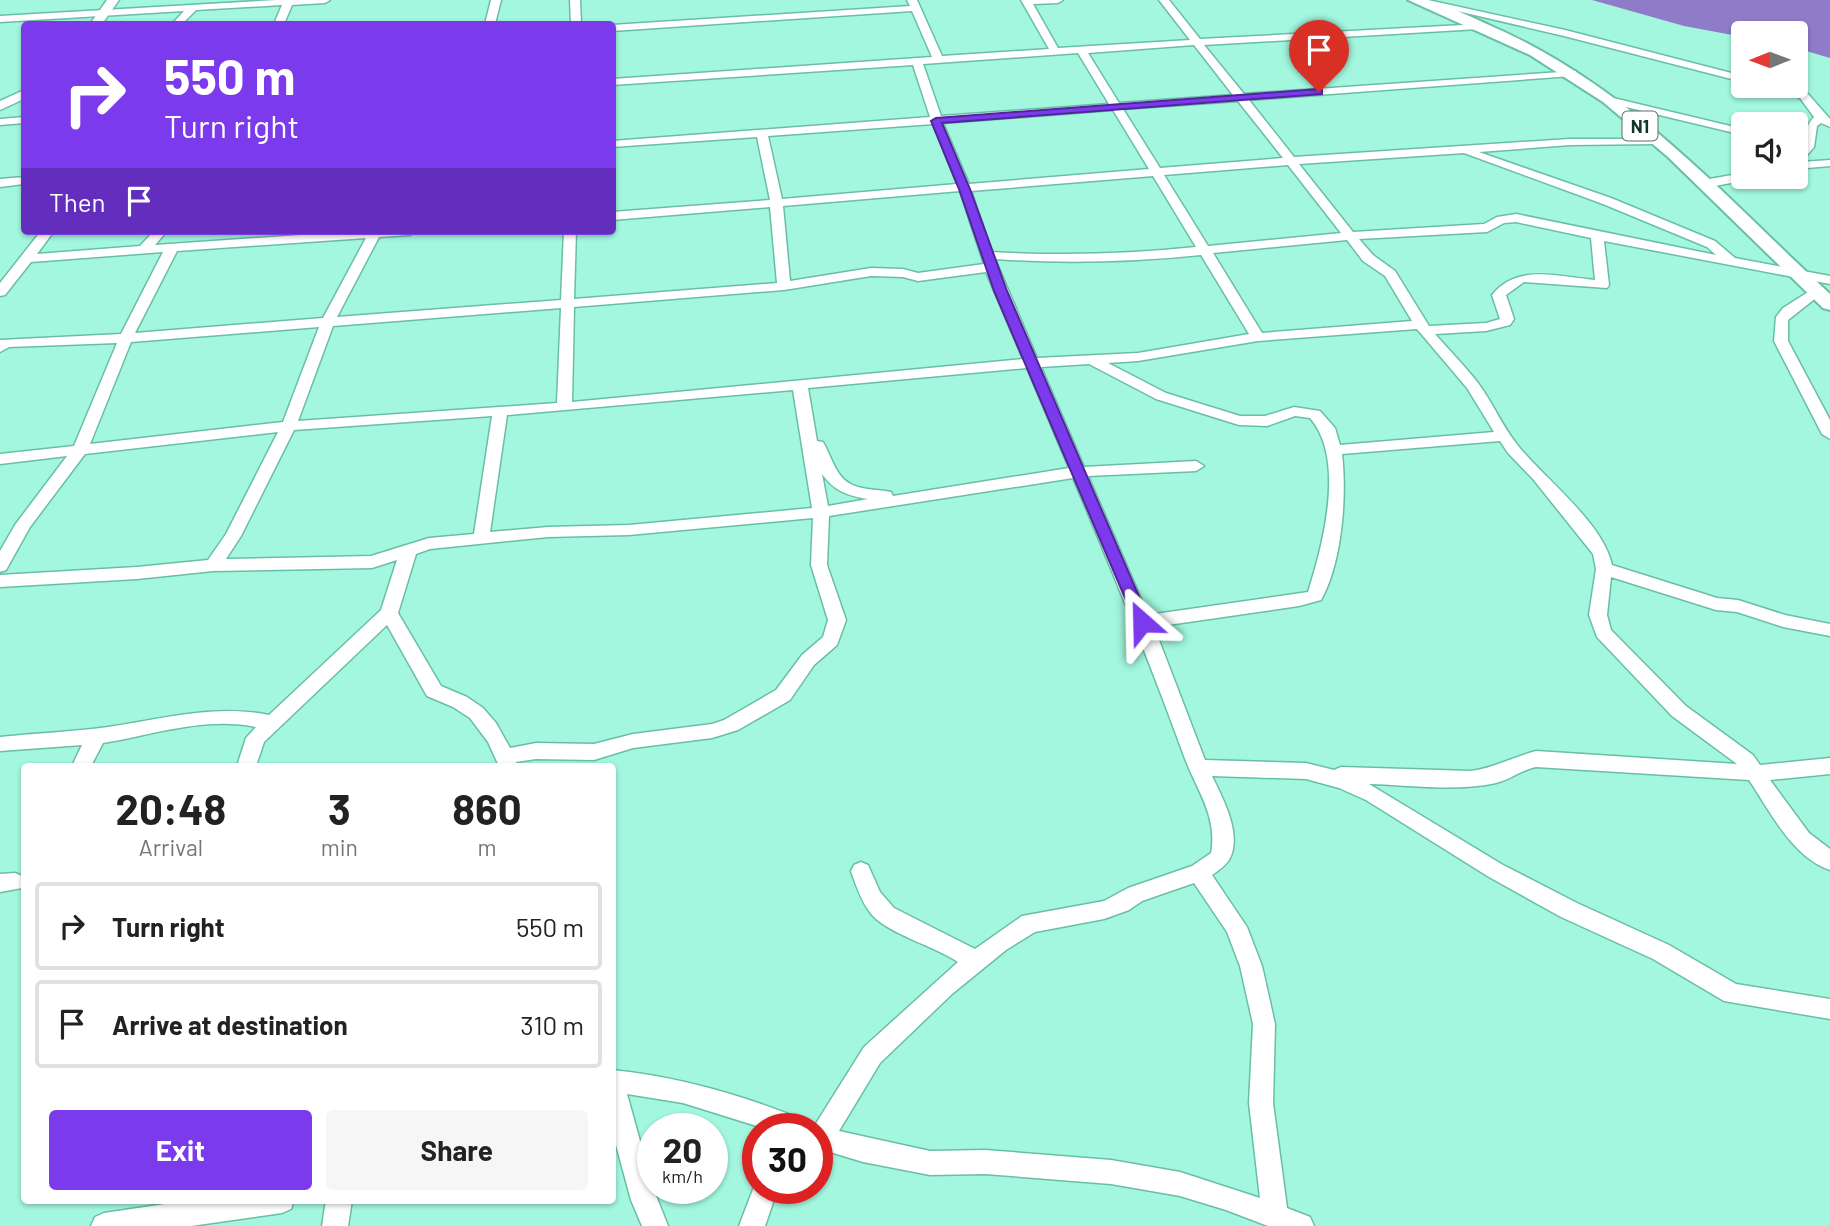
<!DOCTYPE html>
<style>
body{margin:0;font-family:Barlow,sans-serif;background:#f6f6f6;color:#222;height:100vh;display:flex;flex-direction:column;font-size:26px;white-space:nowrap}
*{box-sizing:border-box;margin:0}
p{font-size:23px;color:#767676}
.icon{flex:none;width:38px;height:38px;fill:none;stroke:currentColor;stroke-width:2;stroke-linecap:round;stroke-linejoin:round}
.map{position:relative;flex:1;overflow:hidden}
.side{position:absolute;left:21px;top:763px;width:595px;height:441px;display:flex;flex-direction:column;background:#fff;border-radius:7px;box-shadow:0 2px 5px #0004}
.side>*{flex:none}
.hud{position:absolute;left:21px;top:21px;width:595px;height:214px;border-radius:7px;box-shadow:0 2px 5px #0004;background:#7c3aed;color:#fff;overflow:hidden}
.needle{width:46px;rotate:269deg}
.controls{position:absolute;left:1731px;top:21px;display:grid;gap:14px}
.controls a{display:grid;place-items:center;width:77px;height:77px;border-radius:7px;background:#fff;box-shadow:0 2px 5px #0004;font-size:35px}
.speed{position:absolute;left:637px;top:1113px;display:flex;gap:14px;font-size:35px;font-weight:700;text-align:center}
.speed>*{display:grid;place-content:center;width:91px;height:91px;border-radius:50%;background:#fff;box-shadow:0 2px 5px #0004;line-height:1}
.speed small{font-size:18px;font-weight:400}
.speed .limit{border:10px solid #d22;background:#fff;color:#111}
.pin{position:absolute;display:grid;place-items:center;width:60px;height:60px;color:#fff;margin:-72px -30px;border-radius:50% 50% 50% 0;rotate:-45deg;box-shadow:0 0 7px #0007}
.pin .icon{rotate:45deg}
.me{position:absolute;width:77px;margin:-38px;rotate:335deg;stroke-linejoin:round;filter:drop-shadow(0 0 5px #0008)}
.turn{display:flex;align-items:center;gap:24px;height:147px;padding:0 28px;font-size:32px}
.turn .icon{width:91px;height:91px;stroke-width:2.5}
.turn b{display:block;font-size:49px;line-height:60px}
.then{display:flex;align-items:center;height:66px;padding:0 28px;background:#0003;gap:14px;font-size:26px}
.eta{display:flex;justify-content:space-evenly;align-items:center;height:119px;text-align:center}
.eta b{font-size:42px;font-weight:700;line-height:49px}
.primary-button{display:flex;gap:14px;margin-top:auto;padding:14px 28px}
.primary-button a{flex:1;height:80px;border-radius:7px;background:#7c3aed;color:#fff;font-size:28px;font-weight:700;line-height:80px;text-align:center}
.primary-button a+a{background:#f6f6f6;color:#222}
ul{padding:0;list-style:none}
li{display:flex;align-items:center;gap:21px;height:88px;margin:0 14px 10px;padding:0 14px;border:4px solid #e0e0e0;border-radius:7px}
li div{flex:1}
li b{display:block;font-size:26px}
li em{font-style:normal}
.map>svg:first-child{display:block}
.water{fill:#8f7cc9}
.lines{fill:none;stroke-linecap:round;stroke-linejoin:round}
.minor-casing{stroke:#6abea7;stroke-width:3}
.major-casing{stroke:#6abea7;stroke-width:3}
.highway-casing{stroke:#6abea7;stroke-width:4}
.minor{fill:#fff;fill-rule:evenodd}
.major{fill:#fff;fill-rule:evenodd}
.highway{fill:#fff;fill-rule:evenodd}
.route{fill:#7c3aed;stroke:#51269a;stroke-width:2}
.labels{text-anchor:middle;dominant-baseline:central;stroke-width:5;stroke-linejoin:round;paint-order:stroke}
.shield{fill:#fff;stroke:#58716b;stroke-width:2}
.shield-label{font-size:18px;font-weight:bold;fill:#10342b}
</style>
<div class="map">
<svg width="1830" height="1226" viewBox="0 0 1830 1226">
<rect width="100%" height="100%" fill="#a2f7de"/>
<polygon class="water" points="1592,0 1830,0 1830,58 1796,48 1796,33 1743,33 1743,37 1684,26"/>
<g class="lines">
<defs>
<g id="minor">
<polygon points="276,0 330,0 325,3 292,5 284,24 274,24 282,5 196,10 182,24 172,24 184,11 0,22 0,16"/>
<polygon points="491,0 501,0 495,24 485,24"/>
<polygon points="570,0 580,0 581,24 571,24"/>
<path d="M 907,0 L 917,0 L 942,56 L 1049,49 L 1021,0 L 1063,0 L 1058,3 L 1033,4 L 1058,48 L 1190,40 L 1159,0 L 1169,0 L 1200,39 L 1482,24 L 1484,26 L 1479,29 L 1204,45 L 1244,94 L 1576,71 L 1576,75 L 1572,76 L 1249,100 L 1294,157 L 1570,139 L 1661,139 L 1663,141 L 1657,144 L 1570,145 L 1479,152 L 1611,198 L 1715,241 L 1735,258 L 1830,276 L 1830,284 L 1604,241 L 1609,285 L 1607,288 L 1524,282 L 1506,295 L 1514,319 L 1510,325 L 1486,331 L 1435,334 C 1449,350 1465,366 1478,383 C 1493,403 1503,428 1519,447 C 1546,480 1603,523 1612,565 L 1717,598 L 1738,600 L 1785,615 L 1830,624 L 1830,636 L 1783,627 L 1737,612 L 1716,610 L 1611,577 L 1607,615 L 1611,630 L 1686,706 L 1753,755 L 1760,765 L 1830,758 L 1830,774 L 1770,780 L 1809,833 L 1830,849 L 1830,870 C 1792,857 1770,811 1749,780 L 1536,767 C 1521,770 1510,780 1496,783 C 1456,792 1410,785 1369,784 L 1503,865 L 1577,903 L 1669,945 L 1736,984 L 1830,999 L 1830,1019 L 1724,1001 L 1653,959 L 1561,917 L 1489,877 L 1366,800 L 1339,788 L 1306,779 L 1212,776 C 1223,799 1243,835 1229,860 C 1225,866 1218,871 1212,875 L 1247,927 L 1262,966 L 1275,1024 L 1273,1103 L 1287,1208 L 1310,1217 L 1314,1226 L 1268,1226 L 1226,1210 L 1180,1196 L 1111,1184 L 985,1174 L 930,1175 L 863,1162 L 817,1148 L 817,1129 L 766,1129 L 683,1103 L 627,1094 L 653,1188 L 668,1226 L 642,1226 L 631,1200 L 612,1130 L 612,1070 C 680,1077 743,1095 806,1121 L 808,1128 L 815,1125 L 864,1047 L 958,962 C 934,946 889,934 872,915 C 862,903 856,886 851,871 L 854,865 L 861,862 L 868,865 L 880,892 L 894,908 L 975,949 L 1022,916 L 1104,901 L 1128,888 L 1192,866 L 1211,853 C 1218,816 1196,789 1184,756 C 1150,662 1112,570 1073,478 L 829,516 L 827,565 L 846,620 L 837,645 L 814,665 L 790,700 L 738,730 L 712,738 L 633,748 L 594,760 L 536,759 L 516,762 L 517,766 L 499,766 L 488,742 L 470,718 L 453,707 L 427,696 L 387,625 L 264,742 L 256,766 L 237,766 L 246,738 L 256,727 C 206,716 152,735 103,743 L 91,766 L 72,766 L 82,745 L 0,751 L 0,737 C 36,733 72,732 108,727 C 163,719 214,704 269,715 L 381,610 L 397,560 L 372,568 L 213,571 L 137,579 L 0,587 L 0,575 L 137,567 L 208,560 L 226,534 L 278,432 L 85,454 L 30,527 L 6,570 L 0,572 L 0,551 L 15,525 L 67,456 L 0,464 L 0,454 L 74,446 L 117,343 L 9,347 L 0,352 L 0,340 L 121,334 L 163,252 L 31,262 L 5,295 L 0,296 L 0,283 L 41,231 L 54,231 L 37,254 L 140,246 L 154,231 L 167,231 L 155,245 L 357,231 L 416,231 L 410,235 L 379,237 L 337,317 L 561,300 L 564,231 L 576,231 L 574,299 L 777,283 L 770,207 L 612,220 L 612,212 L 770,200 L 757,137 L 612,147 L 612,141 L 930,117 L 913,65 L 612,85 L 612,79 L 932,57 L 912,11 L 612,31 L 612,25 L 910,6 ZM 1194,45 L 1233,95 L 1119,103 L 1088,53 ZM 1078,53 L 1109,104 L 941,116 L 923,64 ZM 1238,101 L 1283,158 L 1160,168 L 1123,109 ZM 1113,110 L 1149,169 L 969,184 L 943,123 ZM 933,124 L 957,184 L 782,199 L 768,136 ZM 1464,153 L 1603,204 L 1707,247 L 1716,255 L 1516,214 L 1497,217 L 1484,224 L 1353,232 L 1299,164 ZM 1288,165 L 1341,233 L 1208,246 L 1164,175 ZM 1153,176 L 1196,247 C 1128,254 1061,256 992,252 L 971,191 ZM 960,191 L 984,264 L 918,273 L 903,269 L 871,268 L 790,281 L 783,206 ZM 1516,222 L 1591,238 L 1595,280 C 1559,277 1517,263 1492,295 L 1500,319 L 1486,323 L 1429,326 L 1395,271 L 1373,255 L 1359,239 L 1487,232 L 1504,223 ZM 366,238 L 323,318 L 135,333 L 177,251 ZM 1347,240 L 1363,261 L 1385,276 L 1412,321 L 1262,333 L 1213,253 ZM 1201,255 L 1249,334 L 1138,353 L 1037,358 L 995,259 C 1064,264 1132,262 1201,255 ZM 986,272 L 1023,359 L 572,402 L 574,307 L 784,290 L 871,276 L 903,277 L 918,281 ZM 561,308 L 557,403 L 298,421 L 333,326 ZM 319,327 L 283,422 L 90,444 L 131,342 ZM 1417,329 L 1467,388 L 1494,432 L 1340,445 L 1335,428 L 1320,411 L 1294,407 L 1265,416 L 1240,416 L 1166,393 L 1108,363 L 1138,361 L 1258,341 ZM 1089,364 L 1156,399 L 1239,425 L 1267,426 L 1295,416 L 1310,418 C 1346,459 1323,545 1308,592 L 1148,615 L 1088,476 L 1196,471 L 1204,466 L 1196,461 L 1084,467 L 1041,367 ZM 1027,368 L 1069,468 L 893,496 L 891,492 C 881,490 871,490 862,488 C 836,483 834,461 823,442 L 817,441 L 808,388 ZM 793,390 L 812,508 L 629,525 L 548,527 L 490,532 L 507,415 ZM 492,416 L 474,534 L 429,538 L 371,556 L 226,559 L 241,536 L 294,430 ZM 1500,441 L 1508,453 L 1533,479 L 1593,554 L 1596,569 L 1589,615 L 1597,637 L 1672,716 L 1737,764 L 1536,751 C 1513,757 1494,768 1471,771 L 1341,767 L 1334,770 L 1306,763 L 1205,760 L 1154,627 L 1299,606 L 1321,600 C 1342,563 1347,496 1342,454 ZM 822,474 C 834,491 848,496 868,499 L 828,506 ZM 813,518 L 811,565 L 828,620 L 823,637 L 802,655 L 776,690 L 724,720 L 712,724 L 633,734 L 594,744 L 536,743 L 510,748 L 496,723 L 483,708 L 467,697 L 441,686 L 398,613 L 416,554 L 430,549 L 548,537 L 629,535 ZM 1194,883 L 1227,932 L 1240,966 L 1253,1024 L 1249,1103 L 1260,1198 L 1180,1172 L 1111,1160 L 985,1150 L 930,1151 L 839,1131 L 880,1063 L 952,994 L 1006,950 L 1035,932 L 1104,919 L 1129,910 L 1142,901 Z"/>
<polygon points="1410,0 1428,0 1565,30 1743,76 1743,82 1564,36"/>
<path d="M 1767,86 L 1782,86 L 1808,94 L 1830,119 L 1830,127 L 1821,123 L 1817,126 L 1814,147 L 1801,162 L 1830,160 L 1830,166 L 1796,169 L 1796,154 C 1806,143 1803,128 1814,117 L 1800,98 Z"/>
<polygon points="1609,97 1743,129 1743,135 1605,102 1605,98"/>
<polygon points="24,117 24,123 0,125 0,119"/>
<polygon points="1743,173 1743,177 1749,177 1747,180 1704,188 1698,184 1704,180"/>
<polygon points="24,177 24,184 0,187 0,179"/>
<polygon points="1816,287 1821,288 1821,294 1788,320 1788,341 1830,420 1830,439 1822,434 1774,341 1776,317 1783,308"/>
<polygon points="15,873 22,876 22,888 0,892 0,874"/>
<polygon points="757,1179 758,1188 778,1188 765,1226 739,1226"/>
<polygon points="192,1200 294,1200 291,1209 282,1213 191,1226 91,1226 95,1217 104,1213"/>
<polygon points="326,1200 352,1200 348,1226 322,1226"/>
</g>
<g id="major">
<polygon points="107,0 119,0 102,24 90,24"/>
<polygon points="24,90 24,99 0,110 0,101"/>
</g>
<path id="highway" d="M 1408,0 C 1437,0 1463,13 1489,25 C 1628,85 1721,193 1830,294 L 1830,310 L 1823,308 L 1668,157 L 1603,102 L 1530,55 Z"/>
</defs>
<use href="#minor" class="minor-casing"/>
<use href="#major" class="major-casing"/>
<use href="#highway" class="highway-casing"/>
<use href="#minor" class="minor"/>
<use href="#major" class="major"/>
<use href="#highway" class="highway"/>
</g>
<polygon class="route" points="1319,89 1322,90 1322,94 942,123 970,189 1007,291 1150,622 1148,626 1137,626 994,291 959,189 931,121 936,118"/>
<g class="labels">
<rect class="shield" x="1622.5" y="111.5" width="35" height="29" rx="5"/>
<g class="shield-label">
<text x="1640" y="126">N1</text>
</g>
</g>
</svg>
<div class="controls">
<a><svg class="needle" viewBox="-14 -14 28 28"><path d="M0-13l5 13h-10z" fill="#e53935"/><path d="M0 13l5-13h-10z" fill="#767676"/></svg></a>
<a><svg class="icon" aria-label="sound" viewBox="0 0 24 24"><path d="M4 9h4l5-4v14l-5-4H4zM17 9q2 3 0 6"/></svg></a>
</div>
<div class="speed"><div>20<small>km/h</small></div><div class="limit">30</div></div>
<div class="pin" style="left:1319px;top:92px;background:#d93025"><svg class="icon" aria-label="arrive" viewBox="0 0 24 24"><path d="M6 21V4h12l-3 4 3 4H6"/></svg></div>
<svg class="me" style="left:1142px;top:622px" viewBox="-20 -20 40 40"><path d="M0-17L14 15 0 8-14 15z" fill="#7c3aed" stroke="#fff" stroke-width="4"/></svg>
<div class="hud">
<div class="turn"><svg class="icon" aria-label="right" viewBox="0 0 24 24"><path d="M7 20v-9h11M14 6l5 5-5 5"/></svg><div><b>550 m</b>Turn right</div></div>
<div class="then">Then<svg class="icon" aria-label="arrive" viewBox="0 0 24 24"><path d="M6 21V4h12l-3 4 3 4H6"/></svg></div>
</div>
<section class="side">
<div class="eta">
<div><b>20:48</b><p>Arrival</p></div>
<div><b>3</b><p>min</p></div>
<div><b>860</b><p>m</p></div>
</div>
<ul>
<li><svg class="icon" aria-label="right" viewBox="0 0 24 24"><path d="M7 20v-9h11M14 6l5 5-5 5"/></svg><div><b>Turn right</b></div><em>550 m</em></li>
<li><svg class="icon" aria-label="arrive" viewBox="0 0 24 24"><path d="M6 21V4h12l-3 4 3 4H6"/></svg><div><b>Arrive at destination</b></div><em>310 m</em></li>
</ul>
<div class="primary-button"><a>Exit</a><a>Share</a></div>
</section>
</div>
